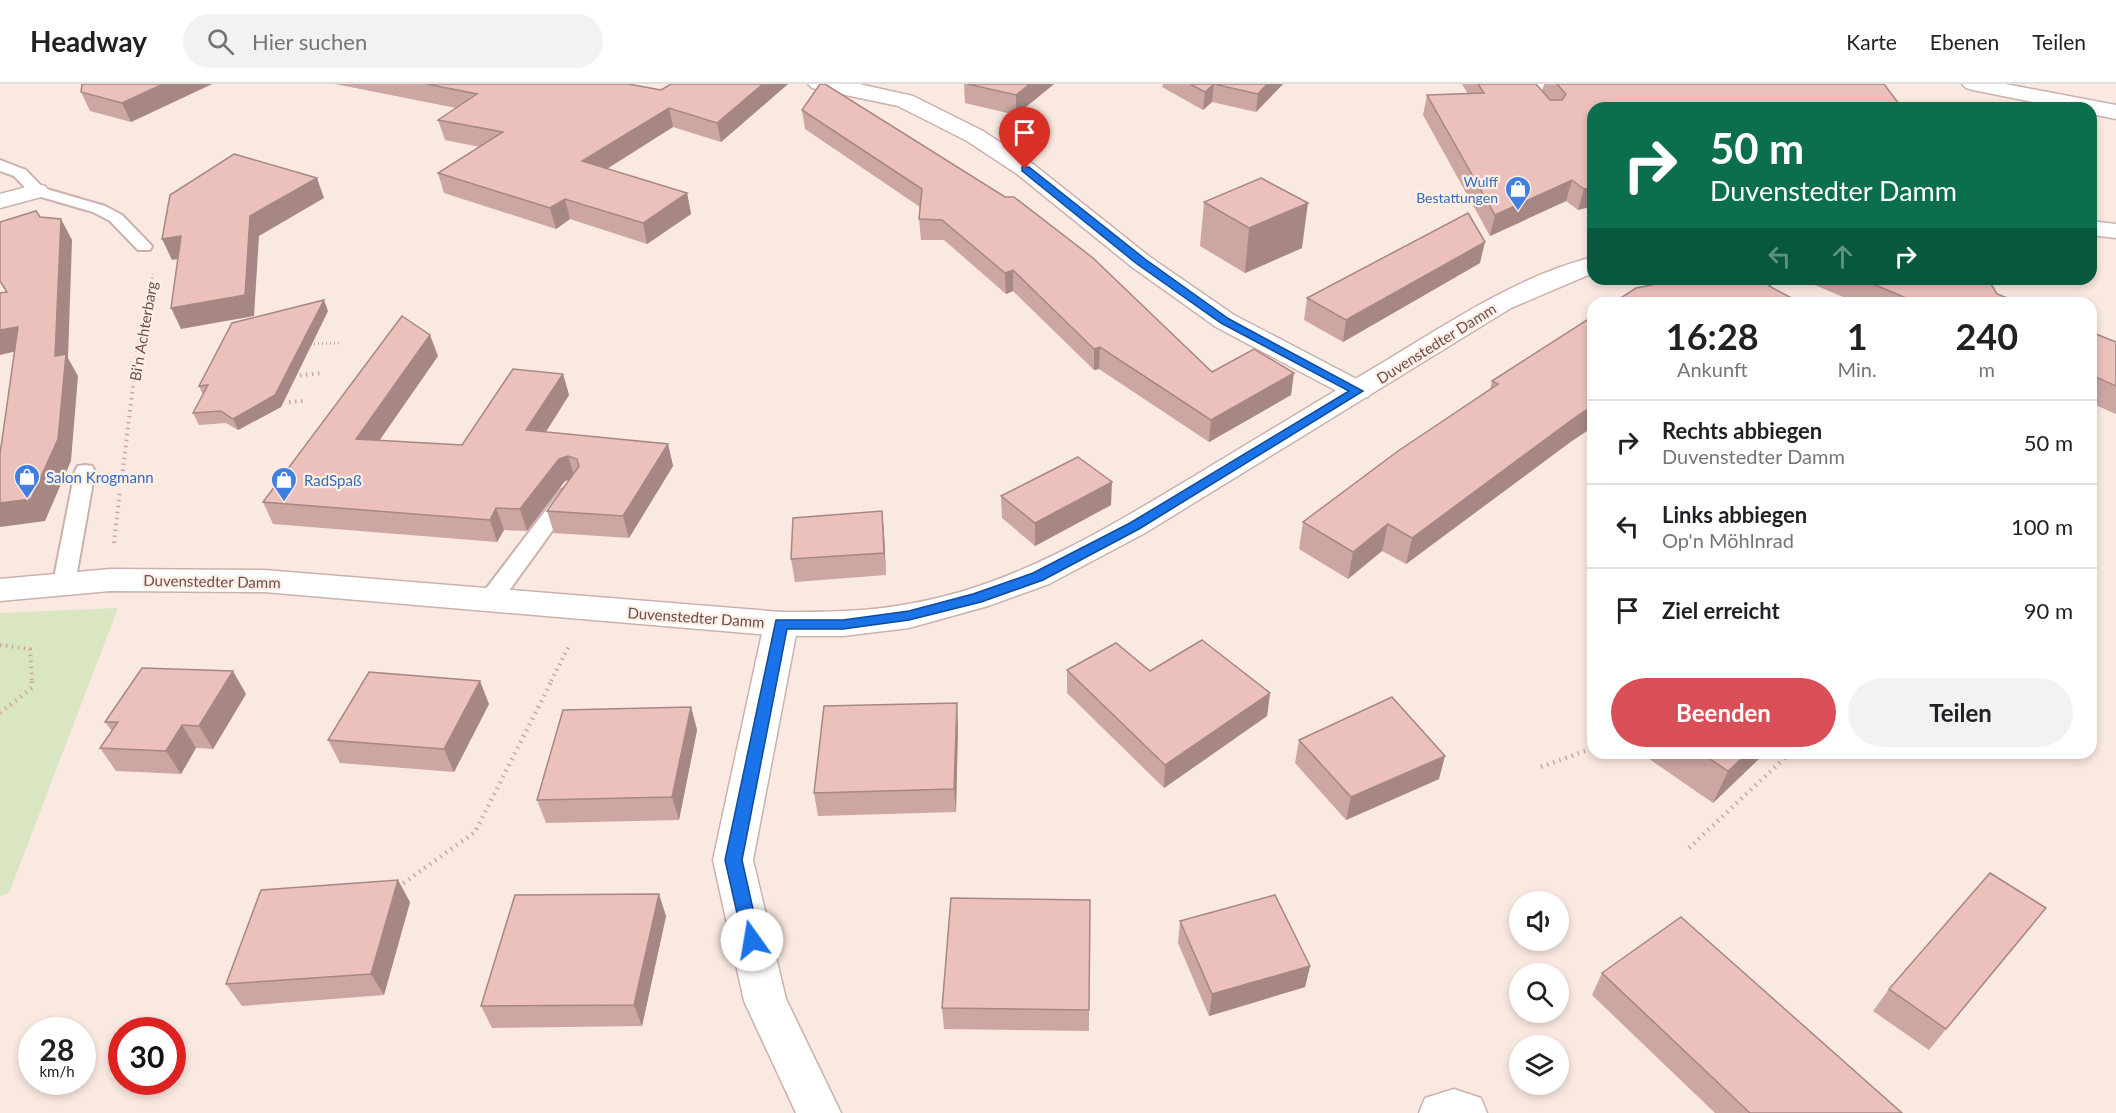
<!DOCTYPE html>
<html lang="de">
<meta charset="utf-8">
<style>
body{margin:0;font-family:Lato,sans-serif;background:#f2f2f2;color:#202124;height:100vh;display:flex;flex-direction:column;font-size:22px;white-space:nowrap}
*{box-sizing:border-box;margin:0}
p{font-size:20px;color:#757577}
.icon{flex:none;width:33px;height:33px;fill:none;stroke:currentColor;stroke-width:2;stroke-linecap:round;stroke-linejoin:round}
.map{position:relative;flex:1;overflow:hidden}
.details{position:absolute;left:1587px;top:213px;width:510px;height:462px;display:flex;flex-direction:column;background:#fff;border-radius:18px;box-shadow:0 3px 9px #0003}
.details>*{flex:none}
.top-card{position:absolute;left:1587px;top:18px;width:510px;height:183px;border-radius:18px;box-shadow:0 3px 9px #0003;background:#0b6e4f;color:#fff;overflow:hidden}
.controls{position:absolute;left:1509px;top:807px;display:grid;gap:12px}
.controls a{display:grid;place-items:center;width:60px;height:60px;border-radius:50%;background:#fff;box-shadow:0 3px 9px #0003;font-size:30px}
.speed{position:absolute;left:18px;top:933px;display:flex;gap:12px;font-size:30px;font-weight:700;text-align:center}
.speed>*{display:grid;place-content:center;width:78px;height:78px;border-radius:50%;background:#fff;box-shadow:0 3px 9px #0003;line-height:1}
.speed small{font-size:15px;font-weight:400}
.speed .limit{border:9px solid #d22;background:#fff;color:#111}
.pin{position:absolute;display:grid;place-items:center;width:51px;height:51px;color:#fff;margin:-62px -26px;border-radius:50% 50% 50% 0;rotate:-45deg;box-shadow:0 0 6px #0007}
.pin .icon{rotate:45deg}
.me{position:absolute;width:66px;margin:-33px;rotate:347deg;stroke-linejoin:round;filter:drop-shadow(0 0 4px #0008)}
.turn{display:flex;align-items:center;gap:21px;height:126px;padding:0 24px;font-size:27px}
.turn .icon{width:78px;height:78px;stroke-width:2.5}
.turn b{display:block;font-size:42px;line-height:51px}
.lanes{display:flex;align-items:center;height:57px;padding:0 24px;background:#0003;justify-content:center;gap:30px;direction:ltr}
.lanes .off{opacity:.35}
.eta{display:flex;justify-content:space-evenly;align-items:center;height:102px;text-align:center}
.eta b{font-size:36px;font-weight:700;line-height:42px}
.cta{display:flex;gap:12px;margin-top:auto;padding:12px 24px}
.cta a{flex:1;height:69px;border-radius:36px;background:#da4f57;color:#fff;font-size:24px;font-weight:700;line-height:69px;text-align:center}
.cta a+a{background:#f2f2f2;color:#202124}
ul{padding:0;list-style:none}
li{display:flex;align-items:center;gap:18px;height:84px;padding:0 24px;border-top:2px solid #e0e0e0}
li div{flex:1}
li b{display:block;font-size:22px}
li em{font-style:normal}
header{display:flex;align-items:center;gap:36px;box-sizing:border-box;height:84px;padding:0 30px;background:#fff;border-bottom:2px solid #e0e0e0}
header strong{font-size:28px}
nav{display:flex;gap:33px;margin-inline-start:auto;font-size:21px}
.search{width:420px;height:54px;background:#f2f2f2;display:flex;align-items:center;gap:15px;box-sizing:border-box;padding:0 21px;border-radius:33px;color:#757577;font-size:22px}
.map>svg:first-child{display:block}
.green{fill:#dae5c1}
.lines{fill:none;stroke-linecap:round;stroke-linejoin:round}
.service-casing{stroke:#cbb1ac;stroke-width:4}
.minor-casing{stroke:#cbb1ac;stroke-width:3}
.tertiary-casing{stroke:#cbb1ac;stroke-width:3}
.path-far2{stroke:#d1a59f;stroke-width:3;stroke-dasharray:1 3;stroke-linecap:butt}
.path-far1{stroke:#d1a59f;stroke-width:4;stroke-dasharray:1.5 4.5;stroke-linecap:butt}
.path{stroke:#d1a59f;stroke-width:4.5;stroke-dasharray:1.5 5;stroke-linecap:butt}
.service{fill:#fff;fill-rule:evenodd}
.minor{fill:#fff;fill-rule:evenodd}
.tertiary{fill:#fff;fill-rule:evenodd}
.wall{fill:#cca6a1}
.shaded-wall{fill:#a68783}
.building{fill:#edc1bb;stroke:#a68783;stroke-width:1.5}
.route{fill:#1a73e8;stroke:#114b97;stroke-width:1.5}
.labels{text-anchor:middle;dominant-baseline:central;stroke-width:4.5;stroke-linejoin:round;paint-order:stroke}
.far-shop-label{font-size:14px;fill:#366cbe;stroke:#fdeee6;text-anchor:end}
.street-label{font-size:15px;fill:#6e4d4a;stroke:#fdeee6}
.shop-label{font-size:15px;fill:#366cbe;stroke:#fdeee6;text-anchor:start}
</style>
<header>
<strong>Headway</strong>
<div class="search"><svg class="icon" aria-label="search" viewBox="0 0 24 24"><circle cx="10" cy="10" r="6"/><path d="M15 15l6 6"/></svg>Hier suchen</div>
<nav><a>Karte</a><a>Ebenen</a><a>Teilen</a></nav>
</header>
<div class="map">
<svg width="2116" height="1029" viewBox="0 0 2116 1029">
<rect width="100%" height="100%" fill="#fae9e1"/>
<polygon class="green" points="118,524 9,809 0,812 0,529"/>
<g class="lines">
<defs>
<g id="service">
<polygon points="1532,0 1551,0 1539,7 1552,23 1550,26 1540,26 1525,9 1523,6"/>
<polygon points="0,76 26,86 43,104 105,122 122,131 152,162 150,166 138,166 110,137 93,128 31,110 14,92 0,87"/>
<polygon points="85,381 92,382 95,387 75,499 72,504 64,507 56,504 53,499 75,387 78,382"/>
<polygon points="568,404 575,406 578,411 498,522 490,524 482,522 479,516 482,510 561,406"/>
</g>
<g id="minor">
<polygon points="808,0 859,0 913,12 983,47 1033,80 1150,173 1234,231 1368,301 1372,307 1368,313 1358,315 1348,313 1216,243 1132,183 1017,90 967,57 898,22 812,4"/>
<polygon points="1962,0 2005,0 2116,21 2116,35 2091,30 2091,24 2063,24 1973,6 1966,4"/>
<polygon points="37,100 45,102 49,107 45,112 0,124 0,110"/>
<polygon points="781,528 793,532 798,540 753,776 786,915 841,1029 796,1029 744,917 713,776 764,540 769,532"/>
<polygon points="1454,1005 1481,1014 1487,1029 1419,1029 1425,1014"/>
</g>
<g id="tertiary">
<polygon points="2091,137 2116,140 2116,154 2091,151"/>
<path d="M 1593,173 L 1593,189 L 1511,224 L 1145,449 L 1049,500 L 988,522 L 909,544 L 843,552 L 781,552 L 264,508 L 110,507 L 0,517 L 0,495 L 110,485 L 264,486 L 781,528 C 824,528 866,528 908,520 C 1012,503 1106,445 1196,391 C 1259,353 1323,314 1387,276 C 1452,237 1518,192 1593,173 Z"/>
</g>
</defs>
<use href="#service" class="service-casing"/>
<use href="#minor" class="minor-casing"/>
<use href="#tertiary" class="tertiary-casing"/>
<g class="path-far2">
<polyline points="310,260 341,259"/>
<polyline points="138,261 153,190"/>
</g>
<g class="path-far1">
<polyline points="310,260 313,260"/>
<polyline points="294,292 322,289"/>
<polyline points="289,318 305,317"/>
<polyline points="122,393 138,260"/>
<polyline points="114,459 120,406"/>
<polyline points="0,561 30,565 32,597"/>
<polyline points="551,597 570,560"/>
</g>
<g class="path">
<polyline points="0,629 32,604 32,596"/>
<polyline points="1541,683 1593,664"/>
<polyline points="1689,764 1790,669"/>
<polyline points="398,803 475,748 552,596"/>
</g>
<use href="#service" class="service"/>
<use href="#minor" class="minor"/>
<use href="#tertiary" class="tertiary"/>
</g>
<g class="wall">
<polygon points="82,0 212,0 131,38 90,27 81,8"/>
<polygon points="335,0 628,0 661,6 671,0 788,0 721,58 673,43 607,85 687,109 691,130 647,160 570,135 556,145 444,109 438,89 480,63 445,56 438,36 456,24"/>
<polygon points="964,0 1054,0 1016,31 965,19"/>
<polygon points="1163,0 1283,0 1256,28 1212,18 1203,26 1162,3"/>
<polygon points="1462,0 1536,0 1542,7 1544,0 1884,0 1593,24 1593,122 1578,126 1566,117 1490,152 1423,31 1427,11 1468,10"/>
<polygon points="802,26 1212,288 1291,311 1209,358 1099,285 1094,286 1013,207 1006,210 944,156 921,156 919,135 920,123 805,45"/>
<polygon points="1204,118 1302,164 1245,189 1200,162"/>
<polygon points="1480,179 1343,258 1304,236 1307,214"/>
<polygon points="1801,195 1988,195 1997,210 2020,219 1857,219"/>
<polygon points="328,227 281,323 238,346 226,339 199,341 193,329 203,311 199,302"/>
<polygon points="1593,232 1569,359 1406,480 1382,467 1348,495 1299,465 1303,438 1490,305 1492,297"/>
<polygon points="2091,248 2116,258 2116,330 2091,319"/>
<polygon points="438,272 379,357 462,361 563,290 569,311 546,348 668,360 673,382 629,454 554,449 547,427 570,395 565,397 527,447 504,446 497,458 273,440 263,418"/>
<polygon points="1001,412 1111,421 1035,462 1002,434"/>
<polygon points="882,427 884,450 886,491 795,498 791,475"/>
<polygon points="1067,586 1150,587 1270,609 1267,632 1164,704 1067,609"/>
<polygon points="246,610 213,665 196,664 181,690 116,687 100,664 112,647 105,638"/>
<polygon points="489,620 454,688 340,679 328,656"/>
<polygon points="691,623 697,646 679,736 546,739 537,716"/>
<polygon points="958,642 956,728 818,732 814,709"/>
<polygon points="1299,656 1439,695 1346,736 1295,679"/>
<polygon points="1646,669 1765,669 1713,719 1645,672"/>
<polygon points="2027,669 2056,669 2052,674"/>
<polygon points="410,818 384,911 242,922 226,900"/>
<polygon points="2046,824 1929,966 1873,927 1889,905"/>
<polygon points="666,832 642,942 492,944 481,922"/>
<polygon points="1180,837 1310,882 1305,903 1209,932 1178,859"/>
<polygon points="1602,889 1902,1029 1715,1029 1592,911"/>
<polygon points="942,924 1089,926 1089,947 944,945"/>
</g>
<g class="shaded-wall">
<polygon points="163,0 212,0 131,38 122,19"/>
<polygon points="763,0 788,0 721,58 717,39"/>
<polygon points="1030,0 1054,0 1016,31 1016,11"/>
<polygon points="1214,0 1212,18 1203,26 1205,8"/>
<polygon points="1267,0 1283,0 1256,28 1258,10"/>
<polygon points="669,24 673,43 587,97 582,77"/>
<polygon points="317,94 324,114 259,152 254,232 181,245 171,224 250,132"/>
<polygon points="1572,96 1566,117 1490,152 1495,131"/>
<polygon points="1593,103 1593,122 1578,126 1584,105"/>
<polygon points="687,109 691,130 647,160 643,139"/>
<polygon points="565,115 570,135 556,145 550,124"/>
<polygon points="1308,119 1302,164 1245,189 1249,144"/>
<polygon points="61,135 72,156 68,274 78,292 71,377 45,437 0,443 0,419 55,272"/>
<polygon points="181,152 190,173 172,176 162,155"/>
<polygon points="1485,158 1480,179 1343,258 1346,236"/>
<polygon points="1013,186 1013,207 1006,210 1005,189"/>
<polygon points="1772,195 1774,195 1763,219 1762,219"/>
<polygon points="324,216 328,227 281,323 238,346 233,335"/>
<polygon points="18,243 30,264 0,271 0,246"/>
<polygon points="430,251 438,272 365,377 356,355"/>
<polygon points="1100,263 1099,285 1094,286 1094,265"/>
<polygon points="1294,289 1291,311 1209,358 1211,336"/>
<polygon points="563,290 569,311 533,368 526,346"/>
<polygon points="1593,322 1593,343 1569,359 1406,480 1412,454 1577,332"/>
<polygon points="668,360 673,382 629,454 623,432"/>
<polygon points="568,372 575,394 565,397 527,447 520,425 559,375"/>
<polygon points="1112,398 1111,421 1035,462 1035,439"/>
<polygon points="496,424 504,446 497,458 490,436"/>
<polygon points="882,427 884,450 886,491 884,469"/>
<polygon points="1388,440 1382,467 1348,495 1353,468"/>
<polygon points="233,587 246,610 213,665 199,642"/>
<polygon points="480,597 489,620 454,688 444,665"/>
<polygon points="1270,609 1267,632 1164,704 1165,681"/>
<polygon points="957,619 958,642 956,728 954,705"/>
<polygon points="691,623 697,646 679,736 672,713"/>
<polygon points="182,641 196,664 181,690 166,667"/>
<polygon points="1748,669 1765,669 1713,719 1728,687"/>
<polygon points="1445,672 1439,695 1346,736 1351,713"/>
<polygon points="398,796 410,818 384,911 371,890"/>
<polygon points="659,810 666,832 642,942 634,921"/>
<polygon points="1310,882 1305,903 1209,932 1212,910"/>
</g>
<g class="building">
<polygon points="82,0 163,0 122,19 81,8"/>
<polygon points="427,0 628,0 661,6 671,0 763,0 717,39 669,24 582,77 687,109 643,139 565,115 550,124 438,89 503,48 438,36 477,10"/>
<polygon points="820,0 825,0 1005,113 1014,113 1093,174 1212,288 1254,265 1294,289 1211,336 1100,263 1094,265 1013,186 1005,189 942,136 919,135 922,105 802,26"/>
<polygon points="968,0 1030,0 1016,11"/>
<polygon points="1190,0 1214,0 1205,8"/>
<polygon points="1214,0 1267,0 1258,10"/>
<polygon points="1478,0 1536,0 1550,16 1562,16 1566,10 1557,0 1884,0 1902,24 1593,24 1593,103 1584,105 1572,96 1495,131 1427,11 1484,9"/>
<polygon points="234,70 317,94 250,132 245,211 171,224 181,152 162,155 170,111"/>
<polygon points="1261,94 1308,119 1249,144 1204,118"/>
<polygon points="36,127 40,133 61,135 55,272 66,270 58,355 31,415 0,419 0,370 18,243 0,246 0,209 7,208 0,197 0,138"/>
<polygon points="1468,129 1485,158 1346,236 1307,214"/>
<polygon points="1681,195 1699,195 1700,196 1772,195 1769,202 1801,219 1613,219 1636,204"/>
<polygon points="1861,195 1988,195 1997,210 2020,219 1918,219"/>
<polygon points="324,216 275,311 233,335 221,327 193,329 208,301 199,302 232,239"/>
<polygon points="402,232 430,251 356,355 462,361 513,285 563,290 526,346 668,360 623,432 547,427 579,382 577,375 568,372 559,375 520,425 496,424 490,436 263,418"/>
<polygon points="1593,232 1593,322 1577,332 1412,454 1388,440 1353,468 1303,438 1398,367 1498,300 1492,297"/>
<polygon points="2091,248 2116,258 2116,302 2091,291"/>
<polygon points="1078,373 1112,398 1035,439 1001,412"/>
<polygon points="882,427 884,469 791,475 793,434"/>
<polygon points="1202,556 1270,609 1165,681 1067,586 1116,559 1150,587"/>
<polygon points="142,584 233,587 199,642 182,641 166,667 100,664 118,638 105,638"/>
<polygon points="369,588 480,597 444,665 328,656"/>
<polygon points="1392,613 1445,672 1351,713 1299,656"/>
<polygon points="957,619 954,705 814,709 824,622"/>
<polygon points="691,623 672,713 537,716 563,626"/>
<polygon points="1701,669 1748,669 1728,687"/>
<polygon points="1990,789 2046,824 1946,945 1889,905"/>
<polygon points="398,796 371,890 226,900 261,806"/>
<polygon points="659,810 634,921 481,922 515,811"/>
<polygon points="1275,811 1310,882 1212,910 1180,837"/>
<polygon points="951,814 1090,816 1089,926 942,924"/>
<polygon points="1681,833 1902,1029 1750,1029 1602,889"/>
</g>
<polygon class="route" points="1022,83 1029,83 1145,175 1229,235 1363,307 1139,445 1043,496 981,518 909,536 843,545 787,545 742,776 760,856 757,861 752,863 746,861 743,856 725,776 776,536 843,536 909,527 973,510 1033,489 1130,439 1349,307 1221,239 1137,180 1022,87"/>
<defs>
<symbol id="shop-pin" viewBox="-11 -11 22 30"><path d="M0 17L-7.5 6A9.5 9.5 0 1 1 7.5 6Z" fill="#3f7fe0" stroke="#fdeee6"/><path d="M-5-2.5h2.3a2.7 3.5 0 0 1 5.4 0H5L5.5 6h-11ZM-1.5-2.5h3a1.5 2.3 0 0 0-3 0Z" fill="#fff"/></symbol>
</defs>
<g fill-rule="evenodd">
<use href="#shop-pin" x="1503" y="90" width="30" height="40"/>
<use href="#shop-pin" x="12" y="378" width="30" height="40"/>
<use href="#shop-pin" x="269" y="381" width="30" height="40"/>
</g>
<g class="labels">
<g class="far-shop-label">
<text x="1498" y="97">Wulff<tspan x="1498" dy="16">Bestattungen</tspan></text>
</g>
<g class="street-label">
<text transform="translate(143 247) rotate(-80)">Bi'n Achterbarg</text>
<text transform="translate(1436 259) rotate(-32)">Duvenstedter Damm</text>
<text transform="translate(212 497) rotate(1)">Duvenstedter Damm</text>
<text transform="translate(696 533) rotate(4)">Duvenstedter Damm</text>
</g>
<g class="shop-label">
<text x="46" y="393">Salon Krogmann</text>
<text x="304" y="396">RadSpaß</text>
</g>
</g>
</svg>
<div class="controls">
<a><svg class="icon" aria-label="sound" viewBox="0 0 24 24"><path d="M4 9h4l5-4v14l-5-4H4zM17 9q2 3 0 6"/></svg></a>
<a><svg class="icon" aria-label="search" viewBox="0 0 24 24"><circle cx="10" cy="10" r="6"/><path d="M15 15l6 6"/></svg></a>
<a><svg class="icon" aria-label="layers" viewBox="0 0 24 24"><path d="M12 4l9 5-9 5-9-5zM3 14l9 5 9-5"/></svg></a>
</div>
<div class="speed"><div>28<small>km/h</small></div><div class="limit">30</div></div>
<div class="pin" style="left:1025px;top:85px;background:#d93025"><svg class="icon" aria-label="arrive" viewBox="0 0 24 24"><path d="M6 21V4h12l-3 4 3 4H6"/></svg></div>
<svg class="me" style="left:752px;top:856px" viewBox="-20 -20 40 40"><circle r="19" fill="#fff"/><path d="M0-13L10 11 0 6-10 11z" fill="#1a73e8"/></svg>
<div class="top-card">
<div class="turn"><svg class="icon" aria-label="right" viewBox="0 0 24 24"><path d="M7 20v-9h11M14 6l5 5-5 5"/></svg><div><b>50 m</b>Duvenstedter Damm</div></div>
<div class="lanes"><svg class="icon off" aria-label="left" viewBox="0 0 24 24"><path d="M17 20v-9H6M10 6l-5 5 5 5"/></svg><svg class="icon off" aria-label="ahead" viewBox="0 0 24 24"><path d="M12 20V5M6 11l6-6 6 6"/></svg><svg class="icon" aria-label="right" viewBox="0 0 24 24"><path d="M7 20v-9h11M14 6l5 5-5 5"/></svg></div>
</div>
<section class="details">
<div class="eta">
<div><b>16:28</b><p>Ankunft</p></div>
<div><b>1</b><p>Min.</p></div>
<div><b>240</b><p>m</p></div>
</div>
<ul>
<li><svg class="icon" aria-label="right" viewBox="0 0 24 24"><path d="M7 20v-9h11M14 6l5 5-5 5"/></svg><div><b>Rechts abbiegen</b><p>Duvenstedter Damm</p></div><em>50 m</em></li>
<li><svg class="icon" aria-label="left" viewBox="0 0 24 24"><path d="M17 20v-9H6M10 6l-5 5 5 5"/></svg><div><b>Links abbiegen</b><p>Op'n Möhlnrad</p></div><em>100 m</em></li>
<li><svg class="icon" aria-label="arrive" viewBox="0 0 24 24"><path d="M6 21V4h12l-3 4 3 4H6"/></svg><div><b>Ziel erreicht</b></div><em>90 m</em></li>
</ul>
<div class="cta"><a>Beenden</a><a>Teilen</a></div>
</section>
</div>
